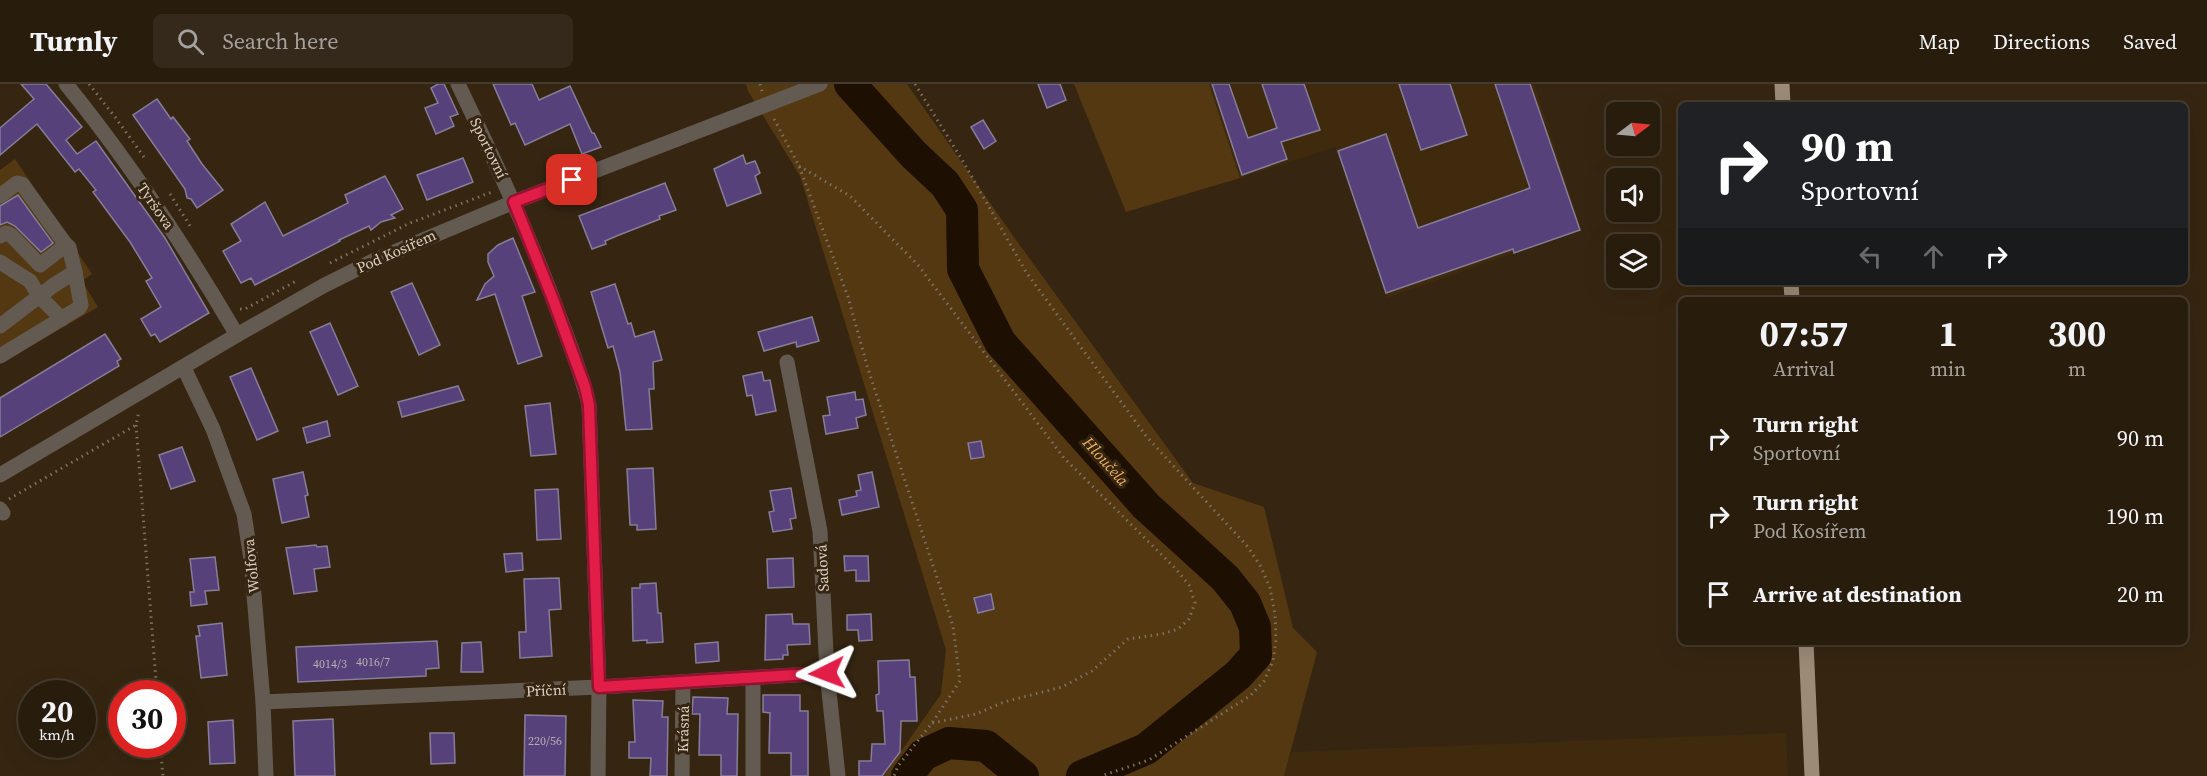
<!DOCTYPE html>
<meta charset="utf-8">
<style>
body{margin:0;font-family:"Source Serif 4",serif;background:#34291b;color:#f1f3f6;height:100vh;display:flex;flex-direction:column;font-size:22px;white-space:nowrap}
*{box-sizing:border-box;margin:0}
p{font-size:20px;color:#a5a19d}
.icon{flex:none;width:33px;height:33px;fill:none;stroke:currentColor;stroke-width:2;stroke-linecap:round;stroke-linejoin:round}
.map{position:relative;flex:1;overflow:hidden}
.side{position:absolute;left:1678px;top:213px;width:510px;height:348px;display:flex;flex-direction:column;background:#281c0d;border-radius:9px;box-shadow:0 6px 24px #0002,0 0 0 2px #443a2e}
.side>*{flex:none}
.hud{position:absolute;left:1678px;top:18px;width:510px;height:183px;border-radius:9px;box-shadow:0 6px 24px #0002,0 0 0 2px #443a2e;background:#202124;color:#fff;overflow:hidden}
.needle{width:39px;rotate:74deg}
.buttons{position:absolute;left:1606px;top:18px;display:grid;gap:12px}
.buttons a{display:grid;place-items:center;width:54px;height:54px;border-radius:9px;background:#281c0d;box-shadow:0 6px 24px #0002,0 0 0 2px #443a2e;font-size:30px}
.speed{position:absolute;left:18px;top:596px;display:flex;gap:12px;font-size:30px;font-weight:700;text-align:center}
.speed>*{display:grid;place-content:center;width:78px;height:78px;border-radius:50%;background:#281c0d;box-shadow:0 6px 24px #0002,0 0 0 2px #443a2e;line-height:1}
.speed small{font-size:15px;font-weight:400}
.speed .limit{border:9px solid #d22;background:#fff;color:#111}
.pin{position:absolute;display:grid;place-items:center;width:51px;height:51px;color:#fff;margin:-26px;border-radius:12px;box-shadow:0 3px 9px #0006}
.me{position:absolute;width:66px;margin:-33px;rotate:267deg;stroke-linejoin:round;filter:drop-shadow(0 0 4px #0008)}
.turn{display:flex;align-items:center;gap:21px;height:126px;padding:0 24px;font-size:27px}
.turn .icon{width:78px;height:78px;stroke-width:2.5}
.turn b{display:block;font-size:42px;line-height:51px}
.lanes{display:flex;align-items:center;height:57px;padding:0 24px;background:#0003;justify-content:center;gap:30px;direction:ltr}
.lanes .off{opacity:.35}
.eta{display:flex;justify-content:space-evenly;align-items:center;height:102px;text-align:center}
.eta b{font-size:36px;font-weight:700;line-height:42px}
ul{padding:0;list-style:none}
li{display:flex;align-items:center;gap:18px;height:78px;padding:0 24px}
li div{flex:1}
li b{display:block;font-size:22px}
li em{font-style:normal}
header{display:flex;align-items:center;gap:36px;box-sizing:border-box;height:84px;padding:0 30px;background:#281c0d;border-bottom:2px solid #443a2e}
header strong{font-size:28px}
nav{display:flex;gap:33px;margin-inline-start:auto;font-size:21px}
.search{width:420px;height:54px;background:#34291b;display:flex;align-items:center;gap:15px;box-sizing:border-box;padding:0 21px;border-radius:9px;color:#a5a19d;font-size:22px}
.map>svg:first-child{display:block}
.built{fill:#3f2a0e}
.green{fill:#533812}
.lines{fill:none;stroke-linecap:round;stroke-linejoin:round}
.river{stroke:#1d0f01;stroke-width:32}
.building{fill:#57417a;stroke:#867d98;stroke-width:1.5}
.path{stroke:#7e7160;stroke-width:3;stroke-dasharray:1.5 4.5;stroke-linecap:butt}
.minor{stroke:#635b51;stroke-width:15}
.major{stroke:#9c8b77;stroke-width:15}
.route-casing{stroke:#92132f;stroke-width:15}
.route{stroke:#e11d48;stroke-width:10}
.labels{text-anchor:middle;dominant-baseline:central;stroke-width:6;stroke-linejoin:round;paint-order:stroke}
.number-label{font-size:12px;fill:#b9acb1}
.street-label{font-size:15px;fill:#dacfc3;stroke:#362611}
.water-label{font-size:16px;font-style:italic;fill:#f2b25f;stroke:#362611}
</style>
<header>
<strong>Turnly</strong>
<div class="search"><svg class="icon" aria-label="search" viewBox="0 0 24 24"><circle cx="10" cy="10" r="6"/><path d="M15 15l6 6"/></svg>Search here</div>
<nav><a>Map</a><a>Directions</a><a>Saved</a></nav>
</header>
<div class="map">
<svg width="2207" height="692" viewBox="0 0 2207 692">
<rect width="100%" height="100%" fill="#362611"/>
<g class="built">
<polygon points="1209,0 1534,0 1581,145 1387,214 1335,63 1240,94"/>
<polygon points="1786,649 1788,692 1284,692 1291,668"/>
</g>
<g class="green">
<polygon points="746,0 907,0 1016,156 1193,399 1264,423 1293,544 1317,568 1284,692 884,692 941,610 946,566 800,92 748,7"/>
<polygon points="1074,0 1209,0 1240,94 1126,128"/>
<polygon points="15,75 92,190 82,197 98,223 0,280 0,86"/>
</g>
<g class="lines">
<g class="river">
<polyline points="850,0 914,71 945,100 962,126 963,185 1000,258 1146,422 1225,494 1245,519 1255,543 1256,571 1238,591 1146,665 1082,692"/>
<polyline points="907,692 923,671 949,659 986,662 1023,692"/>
</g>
</g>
<g class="building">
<polygon points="21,0 46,0 82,43 66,56 77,70 96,57 165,154 209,229 160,258 155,250 151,252 141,235 161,223 146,197 152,194 130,158 93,108 96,106 79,85 75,88 37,40 0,71 0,44 34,15"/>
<polygon points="438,0 444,0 458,30 450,33 454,42 436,50 425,24 438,19 431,4"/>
<polygon points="493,0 532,0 539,16 570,2 592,49 594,49 601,63 582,70 570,40 525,61 515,39 511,41"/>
<polygon points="1038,0 1060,0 1066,16 1047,24"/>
<polygon points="1212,0 1229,0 1248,54 1277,44 1262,0 1304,0 1320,46 1281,58 1287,75 1242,91"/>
<polygon points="1399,0 1450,0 1467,51 1421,66"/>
<polygon points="1495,0 1530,0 1580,146 1514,169 1513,165 1386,209 1338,67 1386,50 1418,144 1530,104"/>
<polygon points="157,15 171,35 173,33 190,55 187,57 202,80 223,106 197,124 191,115 187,114 185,105 133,31"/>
<polygon points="983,36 996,57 984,65 971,43"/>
<polygon points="743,71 746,80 755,77 760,89 755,92 761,109 727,122 714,85"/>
<polygon points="463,74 473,98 427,116 417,91"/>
<polygon points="385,92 403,125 391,131 395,134 381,138 371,146 369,142 339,156 340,157 255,201 251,194 241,199 223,167 241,157 231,140 265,118 283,152 348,119 345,111"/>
<polygon points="665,99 676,126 659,132 660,135 619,151 605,157 606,160 592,165 579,132"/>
<polygon points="18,111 53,159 41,168 15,142 7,138 0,141 0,122"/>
<polygon points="513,154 535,208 522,212 542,272 518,280 495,210 477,216 485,200 494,192 488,178 488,170 498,161"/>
<polygon points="412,199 440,261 419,271 391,208"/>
<polygon points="615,200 628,240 631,239 635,253 654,247 662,276 653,278 654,305 649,305 652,345 626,346 620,288 613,262 608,264 591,208"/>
<polygon points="812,233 819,257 797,263 796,258 764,267 758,248"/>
<polygon points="330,239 358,302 338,311 310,248"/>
<polygon points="105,250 121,275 117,277 119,282 0,353 0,314"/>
<polygon points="251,284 278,347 257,356 230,293"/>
<polygon points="762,288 764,297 770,296 776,327 756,331 752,311 747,312 743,292"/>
<polygon points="458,302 464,316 402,333 398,318"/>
<polygon points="855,308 856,316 863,315 866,331 856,334 858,344 826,350 823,332 830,331 827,313"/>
<polygon points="550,319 556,370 531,372 525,322"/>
<polygon points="327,337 330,352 307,359 303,344"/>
<polygon points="981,357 984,373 971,375 968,359"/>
<polygon points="182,363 195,397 171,405 159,371"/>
<polygon points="653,384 656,445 637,446 637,441 630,441 627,385"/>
<polygon points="303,388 308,411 305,412 309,433 282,439 273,395"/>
<polygon points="872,388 879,423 842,431 839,416 857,412 856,407 861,406 858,391"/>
<polygon points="791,404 796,434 790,435 792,445 773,448 769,428 774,427 770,407"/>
<polygon points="558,405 561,455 537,456 535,406"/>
<polygon points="316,461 317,463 327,462 330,483 314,485 317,507 294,510 286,464"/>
<polygon points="522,469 523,486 506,488 504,470"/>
<polygon points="844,472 868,472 869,497 856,497 856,486 845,487"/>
<polygon points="215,473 219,506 205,507 207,520 191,522 190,508 194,508 190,475"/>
<polygon points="793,474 794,503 768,504 767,475"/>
<polygon points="559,494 561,525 549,526 552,572 520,574 519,548 526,548 524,495"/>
<polygon points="656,499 658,529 661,529 663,558 647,559 647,556 633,557 632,504 640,504 640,500"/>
<polygon points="991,510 994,525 978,529 974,514"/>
<polygon points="792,530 793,540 809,540 810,560 787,561 788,571 783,571 783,575 765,576 766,531"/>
<polygon points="871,530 872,556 859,557 858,546 847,546 847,531"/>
<polygon points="222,539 227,591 201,594 196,552 200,552 198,542"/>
<polygon points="437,557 439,584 426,585 426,592 298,598 296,563"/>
<polygon points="481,558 483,588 461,588 462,559"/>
<polygon points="718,558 719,577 696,579 695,560"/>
<polygon points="909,576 910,593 915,593 917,637 901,637 900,668 882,692 859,692 859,677 871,677 872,660 885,660 883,627 877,627 876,611 879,610 878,577"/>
<polygon points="763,611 800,611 800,627 808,627 808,692 791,692 791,669 769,669 770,629 763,628"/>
<polygon points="693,613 728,614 727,630 738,630 737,692 721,692 721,671 699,671 700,630 692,630"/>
<polygon points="633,616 663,617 662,633 668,633 667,692 650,692 651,674 629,674 629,658 635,658"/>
<polygon points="525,631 566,632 565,692 524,692"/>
<polygon points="333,635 335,692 295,692 293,637"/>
<polygon points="233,636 235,679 210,680 208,638"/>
<polygon points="430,649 454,649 455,679 431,680"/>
</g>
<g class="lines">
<g class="path">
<polyline points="89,0 115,33 144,73"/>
<polyline points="760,0 762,7"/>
<polyline points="915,0 964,79 1026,188 1146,352 1248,463 1261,483 1270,504 1275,530 1276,556 1273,577 1264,597 1250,612 1149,676 1101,692"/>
<polyline points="774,35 799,82 848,213 868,285 953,542 960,597 932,639 898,682 894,692"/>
<polyline points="799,82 850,112 918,181 1064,374 1175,484 1189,501 1195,519 1189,535 1178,545 1162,550 1128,555 1092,587 1062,603 1004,618 976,630 932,639"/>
<polyline points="170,110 192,145"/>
<polyline points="330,179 410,139 492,108"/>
<polyline points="240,225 245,225 298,196"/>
<polyline points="136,341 157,609"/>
<polyline points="9,415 136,341 139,327"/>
<polyline points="160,660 163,692"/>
</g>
<g class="minor">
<path d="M 66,0 C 130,79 186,164 237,251"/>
<path d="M 458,0 C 495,77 531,154 560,234 C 571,263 582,291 589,321 L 599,603 L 598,692"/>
<polyline points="0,112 17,99 22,100 66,161"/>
<polyline points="0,152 6,149 11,151 40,181 66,161 69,163 75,188"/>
<polyline points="0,178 30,197 39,212 62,235"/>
<polyline points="0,242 54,201 75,188 81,221 79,224 0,272"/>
<polyline points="787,278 820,447 827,589 838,692"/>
<polyline points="184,284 213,345 244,430 251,475 263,618 266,692"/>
<polyline points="0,391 237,251 323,202 373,177 514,118 820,0"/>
<polyline points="0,425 3,429"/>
<polyline points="263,618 599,603 827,589"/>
<polyline points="682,692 683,598"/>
<polyline points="753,692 753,594"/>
</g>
<g class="major">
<polyline points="1782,0 1783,21"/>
<polyline points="1791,198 1792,216"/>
<polyline points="1806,558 1812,692"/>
</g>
</g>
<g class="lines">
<defs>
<polyline id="route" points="572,96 514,118 554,218 585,303 589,321 599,603 827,589"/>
</defs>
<use href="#route" class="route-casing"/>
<use href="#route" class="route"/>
</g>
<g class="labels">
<g class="number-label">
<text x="373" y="578">4016/7</text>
<text x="330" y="580">4014/3</text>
<text x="545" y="657">220/56</text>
</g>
<g class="street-label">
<text transform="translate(489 64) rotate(64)">Sportovní</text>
<text transform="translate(156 122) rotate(55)">Tyršova</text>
<text transform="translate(396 167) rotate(-24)">Pod Kosířem</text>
<text transform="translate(251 482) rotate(-96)">Wolfova</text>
<text transform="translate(822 484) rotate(-93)">Sadová</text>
<text transform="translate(546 606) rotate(-3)">Příční</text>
<text transform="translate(683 645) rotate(-89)">Krásná</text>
</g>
<g class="water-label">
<text transform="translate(1106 377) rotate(48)">Hloučela</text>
</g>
</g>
</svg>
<div class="buttons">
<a><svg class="needle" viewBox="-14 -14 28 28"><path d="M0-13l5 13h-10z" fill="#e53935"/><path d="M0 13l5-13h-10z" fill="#a5a19d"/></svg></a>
<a><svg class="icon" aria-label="sound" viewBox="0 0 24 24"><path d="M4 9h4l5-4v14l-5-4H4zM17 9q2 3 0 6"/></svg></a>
<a><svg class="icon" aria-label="layers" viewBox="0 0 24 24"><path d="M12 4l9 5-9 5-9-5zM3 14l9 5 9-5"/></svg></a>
</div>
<div class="speed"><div>20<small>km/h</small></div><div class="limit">30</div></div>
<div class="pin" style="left:572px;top:96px;background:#d93025"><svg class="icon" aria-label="arrive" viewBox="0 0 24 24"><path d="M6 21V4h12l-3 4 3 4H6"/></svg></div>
<svg class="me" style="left:827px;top:589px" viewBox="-20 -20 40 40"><path d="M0-17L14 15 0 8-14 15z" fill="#e11d48" stroke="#fff" stroke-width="4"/></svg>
<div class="hud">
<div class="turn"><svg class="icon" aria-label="right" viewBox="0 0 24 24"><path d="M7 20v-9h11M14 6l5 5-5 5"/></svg><div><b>90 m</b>Sportovní</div></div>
<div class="lanes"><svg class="icon off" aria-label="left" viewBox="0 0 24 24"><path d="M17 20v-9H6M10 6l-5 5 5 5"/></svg><svg class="icon off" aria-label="ahead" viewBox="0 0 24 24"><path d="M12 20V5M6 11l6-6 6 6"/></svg><svg class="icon" aria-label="right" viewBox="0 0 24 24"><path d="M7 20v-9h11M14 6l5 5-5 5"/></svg></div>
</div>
<section class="side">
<div class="eta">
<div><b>07:57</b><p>Arrival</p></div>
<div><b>1</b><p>min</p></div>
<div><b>300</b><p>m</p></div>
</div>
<ul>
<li><svg class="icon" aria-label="right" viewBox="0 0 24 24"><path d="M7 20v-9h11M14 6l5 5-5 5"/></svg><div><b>Turn right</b><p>Sportovní</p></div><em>90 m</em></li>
<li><svg class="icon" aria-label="right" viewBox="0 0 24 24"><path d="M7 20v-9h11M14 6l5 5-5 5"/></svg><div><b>Turn right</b><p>Pod Kosířem</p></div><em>190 m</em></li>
<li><svg class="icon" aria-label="arrive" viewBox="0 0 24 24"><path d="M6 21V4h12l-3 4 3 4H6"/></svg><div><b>Arrive at destination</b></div><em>20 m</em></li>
</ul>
</section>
</div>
